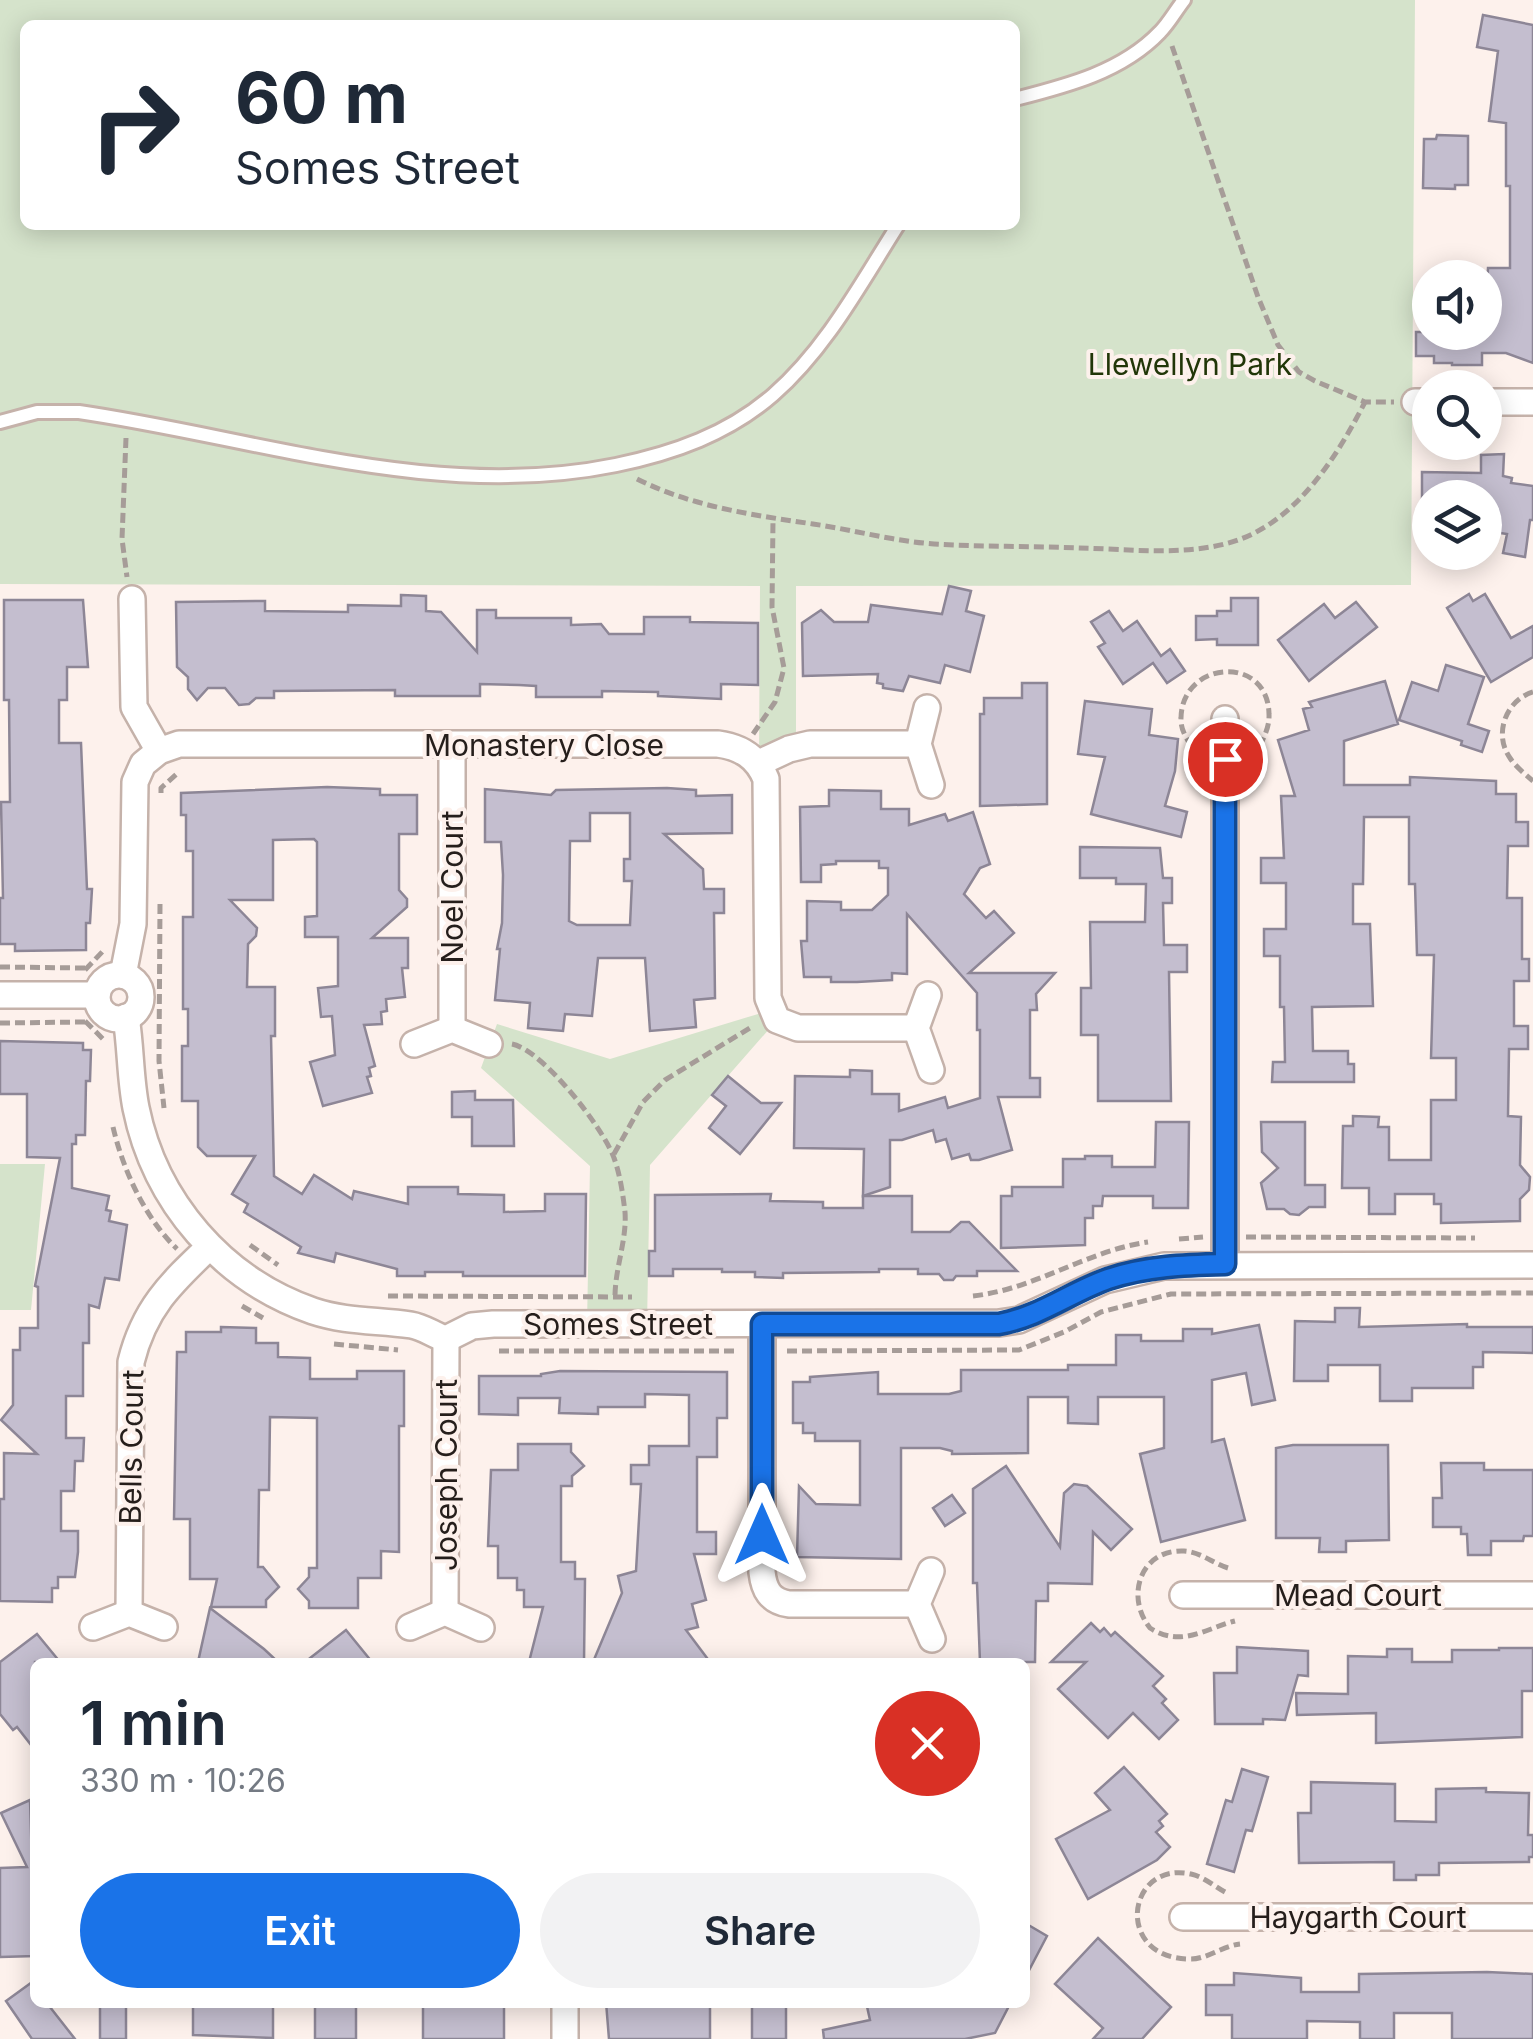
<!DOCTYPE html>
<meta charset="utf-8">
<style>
body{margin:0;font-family:Inter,sans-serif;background:#f2f2f3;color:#1f2937;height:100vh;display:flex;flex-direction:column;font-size:38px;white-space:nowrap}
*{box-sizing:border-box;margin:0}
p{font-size:32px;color:#747a83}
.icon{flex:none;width:55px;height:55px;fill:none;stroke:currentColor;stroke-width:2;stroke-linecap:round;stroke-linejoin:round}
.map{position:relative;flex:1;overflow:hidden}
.side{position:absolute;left:30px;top:1658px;width:1000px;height:350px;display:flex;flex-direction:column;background:#fff;border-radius:15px;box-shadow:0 5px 25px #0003}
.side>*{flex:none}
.top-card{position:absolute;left:20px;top:20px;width:1000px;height:210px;border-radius:15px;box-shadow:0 5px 25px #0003;background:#fff;color:#1f2937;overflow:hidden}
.fabs{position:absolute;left:1412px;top:260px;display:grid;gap:20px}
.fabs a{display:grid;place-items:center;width:90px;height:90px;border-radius:50%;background:#fff;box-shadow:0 5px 25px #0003;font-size:50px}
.pin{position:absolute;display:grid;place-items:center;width:85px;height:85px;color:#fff;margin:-42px;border:5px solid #fff;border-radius:50%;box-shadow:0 2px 10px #0007}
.me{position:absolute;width:110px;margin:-55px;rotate:0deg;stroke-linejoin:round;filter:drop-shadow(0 0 8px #0008)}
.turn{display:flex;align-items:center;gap:35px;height:210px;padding:0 50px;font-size:45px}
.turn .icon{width:130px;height:130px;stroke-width:2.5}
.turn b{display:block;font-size:70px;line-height:85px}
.round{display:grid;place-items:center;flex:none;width:105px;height:105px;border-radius:52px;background:#f2f2f3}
.overview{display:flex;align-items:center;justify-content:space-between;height:170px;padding:0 50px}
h1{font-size:60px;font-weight:600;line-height:75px}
.cta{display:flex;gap:20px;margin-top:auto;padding:20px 50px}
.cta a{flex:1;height:115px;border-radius:60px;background:#1a73e8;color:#fff;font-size:40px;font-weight:600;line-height:115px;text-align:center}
.cta a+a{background:#f2f2f3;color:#1f2937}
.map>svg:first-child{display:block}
.green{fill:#d5e3cb;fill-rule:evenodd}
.building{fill:#c4becf;stroke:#8d8696;stroke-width:2.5;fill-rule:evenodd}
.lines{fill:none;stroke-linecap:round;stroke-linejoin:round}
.lane-casing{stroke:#c5b2aa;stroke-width:18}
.street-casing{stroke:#c5b2aa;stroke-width:30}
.path{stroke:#a69c98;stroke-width:5;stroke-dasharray:10 5;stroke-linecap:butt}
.lane{stroke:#fff;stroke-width:12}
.street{stroke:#fff;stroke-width:25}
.route-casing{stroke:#114b97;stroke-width:25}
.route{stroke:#1a73e8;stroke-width:18}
.labels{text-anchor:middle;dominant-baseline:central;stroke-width:8;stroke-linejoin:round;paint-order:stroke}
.park-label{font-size:30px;fill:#213608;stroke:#fdf1ec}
.street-label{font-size:30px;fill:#251e1b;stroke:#fdf1ec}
</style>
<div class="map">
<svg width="1533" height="2039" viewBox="0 0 1533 2039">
<rect width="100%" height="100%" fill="#fdf1ec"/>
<g class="green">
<path d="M 0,0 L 1415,0 L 1411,585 L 796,586 L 796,747 L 759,763 L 760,586 L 0,584 ZM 25,25 L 1015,25 L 1015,225 L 25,225 Z"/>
<polygon points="771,1010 777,1020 650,1165 647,1324 587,1324 590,1166 481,1068 497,1024 610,1059"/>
<polygon points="0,1164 45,1164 31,1310 0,1310"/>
</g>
<g class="building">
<polygon points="1483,15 1533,25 1533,363 1506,353 1482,353 1482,365 1452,365 1452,363 1434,363 1434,356 1416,356 1416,332 1485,332 1488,268 1510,268 1510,186 1506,186 1506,123 1489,121 1498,51 1477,47"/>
<polygon points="1437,135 1468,136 1468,185 1455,185 1455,189 1423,188 1424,139 1436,139"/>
<polygon points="1504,454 1503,476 1512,478 1511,483 1533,486 1533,520 1530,520 1525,557 1503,553 1507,534 1487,531 1491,512 1485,512 1485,498 1422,498 1422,472 1481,473 1481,455"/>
<polygon points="949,586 971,591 966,611 984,616 970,672 945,665 940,683 909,676 903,691 883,688 883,684 877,683 878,674 803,676 802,623 821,610 834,622 868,622 871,605 942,614"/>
<polygon points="1469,594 1473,601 1485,594 1511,638 1533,626 1533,657 1491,682 1447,608"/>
<polygon points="401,595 426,596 426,611 441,612 477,652 477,610 496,610 496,618 571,618 571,625 601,624 609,634 644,634 644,617 690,617 690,622 758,623 758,685 721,684 721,699 658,696 658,692 602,691 602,697 536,697 536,686 519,685 480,684 480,696 395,696 395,690 274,691 274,698 256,698 249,704 239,705 225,688 208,688 197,700 188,689 188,677 177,667 176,602 265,601 265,611 348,612 348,605 401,606"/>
<polygon points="1231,598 1258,598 1258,645 1217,645 1217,639 1196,640 1196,616 1217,616 1217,611 1231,611"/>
<polygon points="4,600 83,600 88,667 67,667 67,700 59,700 59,743 81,743 87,889 92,889 90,923 86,923 86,950 15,951 15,944 0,944 0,898 3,898 1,802 10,802 9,700 4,700"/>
<polygon points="1356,602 1377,627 1309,681 1278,640 1324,604 1335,618"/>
<polygon points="1109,611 1123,631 1137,621 1161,656 1170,649 1185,671 1167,683 1153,663 1123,684 1098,647 1105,643 1091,622"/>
<polygon points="1446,665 1484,677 1468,724 1489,731 1482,752 1461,745 1462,741 1399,720 1412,682 1438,691"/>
<polygon points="1385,681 1398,724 1344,741 1344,785 1410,785 1410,777 1496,781 1496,794 1516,794 1516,822 1528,822 1528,846 1508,846 1507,898 1522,898 1522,959 1529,959 1529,981 1514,981 1514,1026 1528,1026 1528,1049 1509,1049 1508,1116 1521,1117 1520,1165 1530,1177 1529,1190 1520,1199 1520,1221 1441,1223 1441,1204 1434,1204 1434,1194 1395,1194 1395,1214 1369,1214 1369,1188 1342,1188 1343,1126 1353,1126 1353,1116 1379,1117 1378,1127 1389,1127 1389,1160 1431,1160 1431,1100 1456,1100 1456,1058 1431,1058 1434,955 1417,955 1415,884 1409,884 1409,817 1364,817 1363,884 1353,884 1353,924 1370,924 1373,1006 1312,1007 1313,1051 1348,1051 1348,1064 1354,1064 1354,1082 1272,1082 1273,1062 1285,1062 1284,1007 1280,1007 1280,956 1264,956 1264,929 1286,929 1286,883 1261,883 1261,858 1284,858 1281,796 1295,796 1278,740 1309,730 1303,709 1312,707 1309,702"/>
<polygon points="1022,683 1047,683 1047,804 980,806 980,714 984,714 984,698 1022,698"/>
<polygon points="1085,701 1152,709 1149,735 1178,739 1175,771 1165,806 1187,812 1181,837 1091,814 1105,757 1078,754"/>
<polygon points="327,787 380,789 380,795 417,795 417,834 399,834 399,890 407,899 407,907 372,938 408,938 408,968 402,968 405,997 386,999 387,1011 381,1012 382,1024 364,1025 375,1066 369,1068 371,1076 367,1077 372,1093 323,1106 310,1062 335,1055 332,1016 321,1017 318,988 338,986 338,937 305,937 305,917 317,916 317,842 314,839 273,840 273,900 230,900 257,928 256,936 248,944 247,987 275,987 275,1036 271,1036 274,1176 302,1194 314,1175 352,1199 354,1191 408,1204 408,1187 458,1187 458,1194 504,1195 504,1212 545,1211 545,1194 586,1194 585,1276 463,1276 463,1272 425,1272 425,1276 397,1276 397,1269 336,1253 334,1262 298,1253 301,1247 244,1212 248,1204 232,1194 255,1156 207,1156 198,1147 198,1101 182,1101 182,1046 188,1046 188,1009 183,1009 183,917 193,917 193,851 186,851 186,815 181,815 181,793"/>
<path d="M 667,788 L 696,790 L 696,796 L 732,795 L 732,833 L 664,834 L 703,869 L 704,889 L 724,889 L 724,913 L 714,913 L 715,998 L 694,1000 L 696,1027 L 650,1031 L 645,958 L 598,958 L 592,1016 L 565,1014 L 563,1031 L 528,1028 L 530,1003 L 495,1000 L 500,949 L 497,949 L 502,923 L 503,875 L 501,842 L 485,842 L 485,789 L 551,795 L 556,790 ZM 590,813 L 630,813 L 630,859 L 624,859 L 624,881 L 632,881 L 630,925 L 577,925 L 569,921 L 570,841 L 590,841 Z"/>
<polygon points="829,790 881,791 881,809 909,809 909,825 945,814 948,821 973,812 990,864 980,868 964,894 986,918 994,911 1014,933 969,973 1055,973 1036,994 1037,1010 1030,1010 1030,1078 1040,1078 1040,1097 998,1097 1012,1150 979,1160 971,1160 969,1154 952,1159 946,1139 936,1142 933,1130 902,1140 890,1140 890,1187 863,1196 864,1149 794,1148 795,1076 850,1077 850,1070 872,1071 872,1094 899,1094 899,1111 945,1097 948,1108 980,1098 980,1030 977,1030 977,993 907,914 907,974 892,973 892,980 857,982 831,982 831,977 804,977 801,941 807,941 807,901 841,902 841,910 872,910 888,895 888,868 879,868 879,861 836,861 836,864 821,865 821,882 801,882 800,807 829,806"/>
<polygon points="1080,847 1160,848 1163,878 1172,878 1172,903 1163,903 1164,945 1187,945 1187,972 1169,972 1171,1101 1098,1101 1098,1035 1081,1035 1081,988 1091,988 1090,922 1145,922 1146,884 1116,884 1116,878 1080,878"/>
<polygon points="0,1041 83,1043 83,1050 91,1050 90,1081 86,1081 85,1135 76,1135 76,1144 72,1144 72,1188 109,1196 106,1210 111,1211 109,1221 127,1225 119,1280 105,1278 99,1308 89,1305 89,1343 83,1343 83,1396 66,1396 66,1438 84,1438 83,1461 75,1461 74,1491 61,1491 61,1531 78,1531 78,1552 75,1577 58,1577 58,1588 52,1588 52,1602 0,1601 0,1499 4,1499 4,1453 37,1454 1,1420 13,1405 13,1350 20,1350 20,1328 38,1328 38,1287 35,1286 60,1158 27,1157 27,1094 0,1094"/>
<polygon points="728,1076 761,1103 781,1103 740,1154 709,1128 726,1106 712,1095"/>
<polygon points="475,1091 475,1100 513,1100 514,1146 472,1146 472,1117 452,1117 452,1092"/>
<polygon points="1156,1122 1189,1122 1188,1208 1153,1208 1153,1196 1103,1196 1102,1206 1093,1206 1093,1218 1085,1218 1085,1245 1001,1248 1001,1196 1012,1196 1012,1187 1063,1187 1063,1159 1085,1159 1085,1156 1112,1156 1112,1167 1155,1167"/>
<polygon points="1261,1122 1305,1122 1305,1185 1325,1185 1325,1207 1309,1207 1299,1215 1290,1214 1284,1209 1267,1209 1261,1183 1278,1168 1262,1152"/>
<polygon points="771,1194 770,1201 823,1202 823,1208 863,1208 863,1196 912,1196 912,1232 950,1232 961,1222 969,1222 1017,1271 977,1271 977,1276 956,1276 953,1280 944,1280 939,1274 918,1274 918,1269 879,1269 879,1272 783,1273 783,1278 755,1277 755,1272 722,1272 722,1269 673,1269 673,1276 649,1276 649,1251 655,1251 655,1195"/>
<polygon points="1335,1308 1360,1308 1359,1327 1467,1324 1467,1327 1533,1327 1533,1353 1483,1352 1483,1367 1473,1367 1473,1388 1412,1388 1412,1401 1380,1401 1380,1365 1328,1365 1328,1381 1294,1381 1295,1321 1335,1322"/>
<polygon points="1259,1325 1275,1400 1252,1405 1246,1373 1212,1380 1212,1442 1224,1439 1245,1520 1161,1542 1140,1454 1164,1448 1164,1397 1098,1397 1098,1424 1068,1423 1068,1397 1028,1397 1028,1453 952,1454 952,1451 940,1448 901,1448 901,1559 797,1557 799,1486 816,1504 860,1505 860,1441 815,1441 815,1433 803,1433 803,1423 793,1423 793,1382 810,1382 810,1377 878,1372 878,1394 949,1394 961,1391 961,1370 1068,1370 1068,1365 1116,1365 1116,1335 1141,1335 1141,1341 1183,1341 1183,1329 1212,1329 1212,1334"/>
<polygon points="221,1327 256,1328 256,1343 278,1343 278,1357 310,1358 310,1379 357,1379 357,1371 404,1371 404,1426 399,1426 399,1552 381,1551 381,1578 358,1578 358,1608 309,1608 309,1601 298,1589 309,1577 309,1568 317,1568 317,1418 270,1417 269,1490 259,1490 258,1567 263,1567 279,1587 266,1600 266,1607 211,1607 217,1579 190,1579 190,1519 174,1519 177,1352 186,1352 186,1332 221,1332"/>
<polygon points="560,1371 727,1372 727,1418 717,1418 717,1457 697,1457 697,1532 716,1532 716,1554 694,1554 706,1600 692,1604 698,1627 686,1630 710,1662 593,1662 622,1593 618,1576 636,1571 641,1484 631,1484 631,1465 649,1465 649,1446 689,1446 689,1395 645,1394 645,1407 598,1407 598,1414 559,1413 560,1398 518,1398 518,1415 479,1414 479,1376 541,1376 541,1374"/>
<polygon points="518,1444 571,1444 571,1452 584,1466 572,1476 572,1486 561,1486 561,1562 575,1562 575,1579 585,1579 584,1662 529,1662 543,1607 524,1607 524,1590 517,1590 517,1578 498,1578 498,1546 488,1546 491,1470 518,1470"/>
<polygon points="1293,1445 1388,1445 1389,1540 1346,1541 1346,1552 1319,1552 1320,1538 1276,1538 1276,1448"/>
<polygon points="1441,1463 1484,1463 1484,1470 1533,1470 1533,1536 1524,1536 1523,1541 1491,1541 1491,1555 1468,1555 1467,1534 1461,1534 1461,1527 1433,1527 1433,1498 1442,1498"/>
<polygon points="1006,1466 1060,1547 1064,1493 1074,1484 1087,1486 1132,1529 1111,1550 1093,1532 1092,1584 1048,1583 1048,1601 1036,1601 1035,1662 980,1662 977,1583 973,1583 973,1489"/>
<polygon points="952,1495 965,1513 945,1526 933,1508"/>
<polygon points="210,1608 264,1649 278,1662 198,1662"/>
<polygon points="1091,1623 1100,1632 1104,1628 1111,1636 1115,1632 1163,1676 1153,1686 1166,1699 1162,1703 1178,1720 1159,1739 1133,1713 1108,1738 1058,1689 1086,1662 1051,1662"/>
<polygon points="346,1630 372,1662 305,1662"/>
<polygon points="37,1634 60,1662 35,1662 35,1750 17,1727 13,1730 0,1714 0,1662"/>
<polygon points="1237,1647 1308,1651 1308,1676 1298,1675 1285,1720 1263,1719 1263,1724 1215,1724 1214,1673 1237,1673"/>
<polygon points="1499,1648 1533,1648 1533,1691 1522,1691 1522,1737 1376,1743 1376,1713 1297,1715 1296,1693 1348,1694 1348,1656 1387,1657 1387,1649 1412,1649 1412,1662 1452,1662 1452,1650 1499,1650"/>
<polygon points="1124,1767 1167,1814 1159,1821 1163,1826 1156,1832 1170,1847 1157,1860 1088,1899 1056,1839 1110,1810 1095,1793"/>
<polygon points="1242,1769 1268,1777 1252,1831 1246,1830 1234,1872 1207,1864 1226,1800 1232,1802"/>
<polygon points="1311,1782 1395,1784 1395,1821 1436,1822 1436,1789 1486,1788 1486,1792 1529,1793 1528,1835 1533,1835 1533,1857 1529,1857 1529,1862 1439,1863 1439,1875 1416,1875 1416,1880 1394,1880 1394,1862 1299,1863 1298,1813 1311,1813"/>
<polygon points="30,1800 35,1956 0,1957 0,1868 27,1867 1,1813"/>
<polygon points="1025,1923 1047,1936 1025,1978"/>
<polygon points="1098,1938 1171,2007 1142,2039 1093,2039 1103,2028 1055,1984"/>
<polygon points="1487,1972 1533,1974 1533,2039 1452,2039 1452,2013 1394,2013 1394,2039 1360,2039 1360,2022 1307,2021 1307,2039 1232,2039 1232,2015 1206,2015 1206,1985 1234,1985 1234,1973 1301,1978 1301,1992 1359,1992 1359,1974"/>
<polygon points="35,1980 35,2002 46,2002 75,2039 32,2039 6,2001"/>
<rect x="100" y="2002" width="26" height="37"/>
<polygon points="193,2002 273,2002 273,2038 193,2035"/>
<rect x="315" y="2002" width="41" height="37"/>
<rect x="423" y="2002" width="81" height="37"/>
<polygon points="606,2002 710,2002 710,2039 609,2039"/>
<rect x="752" y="2002" width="34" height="37"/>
<polygon points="866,2002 1011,2002 995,2033 965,2039 824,2039 823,2030 870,2020"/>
</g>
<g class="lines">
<defs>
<g id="lane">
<path d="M 1015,99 C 1066,86 1122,72 1160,32 C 1169,23 1176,10 1184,0"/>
<path d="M 0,422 L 37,412 L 79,412 C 257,438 435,502 616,465 C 674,453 728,434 773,395 C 826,349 861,283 898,225"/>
</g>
<g id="street">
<polyline points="1415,402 1430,402"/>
<polyline points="1485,402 1533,402"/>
<polyline points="132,599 134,707 159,751"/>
<polyline points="927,708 918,744 931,785"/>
<polyline points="1225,719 1225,1264"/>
<polyline points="452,745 452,1029"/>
<polyline points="759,763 789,749 810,744 918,744"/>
<path d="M 123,975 L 133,924 L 135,782 L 143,764 L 159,751 L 179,744 L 718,744 C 741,747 757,757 766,779 L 768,998 L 777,1020 L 798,1028 L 916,1028"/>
<circle cx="119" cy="997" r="22"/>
<polyline points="0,995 97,995"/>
<polyline points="928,995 916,1028 931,1070"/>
<path d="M 126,1017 C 131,1048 130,1078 136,1108 C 155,1202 223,1280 313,1311 C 346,1322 377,1320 411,1325 C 424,1327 433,1335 446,1339 L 472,1326 L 493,1324 L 999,1323 L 1019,1320 L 1105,1280 L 1164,1266 L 1533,1265"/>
<polyline points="414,1044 452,1029 489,1044"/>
<path d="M 762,1324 L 762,1572 C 764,1590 770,1601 789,1604 L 917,1604"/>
<polyline points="931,1571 917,1604 932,1639"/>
<polyline points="1183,1595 1533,1595"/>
<polyline points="445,1612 446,1339"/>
<path d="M 129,1613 L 131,1362 C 144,1309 170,1284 208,1248"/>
<polyline points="93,1627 129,1613 164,1627"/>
<polyline points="410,1627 445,1612 481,1628"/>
<polyline points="1183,1917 1533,1917"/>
<polyline points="565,2002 565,2039"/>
</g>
</defs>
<use href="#lane" class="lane-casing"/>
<use href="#street" class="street-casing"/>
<g class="path">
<polyline points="1172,46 1258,297 1278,345 1299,372 1315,381 1365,402 1394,402"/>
<polyline points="1443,381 1472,381"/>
<polyline points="126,438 122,539 127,577"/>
<path d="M 637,479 C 693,507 753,515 813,524 C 854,530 893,541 934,544 C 982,547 1031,546 1079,548 C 1130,549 1189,557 1238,540 C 1298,519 1338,455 1365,402"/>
<path d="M 1533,692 C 1506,700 1493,734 1510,758 C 1516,767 1525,774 1533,781"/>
<polyline points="753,734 775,702 784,668 772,607 773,520"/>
<path d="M 1199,760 C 1193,746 1180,734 1181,718 C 1182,660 1268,654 1269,714 C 1270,733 1257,747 1251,765"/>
<polyline points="161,793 161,788 179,772"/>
<polyline points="160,904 159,1061 164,1108"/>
<polyline points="0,967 85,968"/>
<polyline points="85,970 104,950"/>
<polyline points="85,1021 105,1041"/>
<polyline points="0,1023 85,1022"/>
<path d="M 512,1044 C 543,1050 604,1129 614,1158 C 620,1174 623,1195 625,1212 C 627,1240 615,1268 615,1297"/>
<path d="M 113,1127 C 123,1170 145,1218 177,1249"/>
<polyline points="614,1154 643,1102 665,1080 753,1026"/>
<polyline points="1246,1237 1475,1238"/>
<polyline points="1179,1239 1203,1237"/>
<polyline points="250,1245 278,1265"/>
<polyline points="388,1296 632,1297"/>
<path d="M 973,1296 C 1036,1289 1086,1251 1148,1242"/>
<polyline points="242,1306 263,1318"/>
<polyline points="334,1344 398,1350"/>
<polyline points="499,1351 738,1351"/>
<polyline points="787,1351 1019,1350 1064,1332 1101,1312 1171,1294 1533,1293"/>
<path d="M 1228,1568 C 1212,1563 1201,1552 1184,1551 C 1140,1549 1125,1597 1150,1628 C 1181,1648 1204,1629 1235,1621"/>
<path d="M 1225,1892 C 1214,1886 1204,1877 1191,1874 C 1127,1860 1113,1958 1189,1959 C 1206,1960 1222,1946 1240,1944"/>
</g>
<use href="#lane" class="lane"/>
<use href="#street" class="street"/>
</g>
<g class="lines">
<defs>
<path id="route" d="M 762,1535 L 762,1324 L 999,1324 C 1039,1317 1071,1292 1108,1279 C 1147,1266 1185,1265 1225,1264 L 1225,759"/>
</defs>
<use href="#route" class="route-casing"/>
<use href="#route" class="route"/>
</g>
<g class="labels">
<g class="park-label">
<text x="1190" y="364">Llewellyn Park</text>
</g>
<g class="street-label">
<text x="544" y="745">Monastery Close</text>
<text transform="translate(452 887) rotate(-90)">Noel Court</text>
<text x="618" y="1324">Somes Street</text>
<text transform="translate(131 1447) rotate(-89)">Bells Court</text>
<text transform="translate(446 1475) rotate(-90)">Joseph Court</text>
<text x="1358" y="1595">Mead Court</text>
<text x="1358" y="1917">Haygarth Court</text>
</g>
</g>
</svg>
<div class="fabs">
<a><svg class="icon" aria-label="sound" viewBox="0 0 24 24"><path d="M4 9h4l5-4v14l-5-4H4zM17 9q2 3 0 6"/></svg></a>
<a><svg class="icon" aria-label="search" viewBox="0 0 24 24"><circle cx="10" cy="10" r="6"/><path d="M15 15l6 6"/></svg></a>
<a><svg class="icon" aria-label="layers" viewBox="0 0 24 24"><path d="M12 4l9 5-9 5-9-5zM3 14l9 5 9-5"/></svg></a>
</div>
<div class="pin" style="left:1225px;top:759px;background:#d93025"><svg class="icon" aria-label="arrive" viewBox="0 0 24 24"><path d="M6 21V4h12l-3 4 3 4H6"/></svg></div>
<svg class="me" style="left:762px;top:1535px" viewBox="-20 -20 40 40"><path d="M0-17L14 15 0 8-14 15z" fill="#1a73e8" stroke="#fff" stroke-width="4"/></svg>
<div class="top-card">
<div class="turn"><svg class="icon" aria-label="right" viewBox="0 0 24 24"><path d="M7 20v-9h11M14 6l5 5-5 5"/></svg><div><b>60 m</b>Somes Street</div></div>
</div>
<section class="side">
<div class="overview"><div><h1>1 min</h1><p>330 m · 10:26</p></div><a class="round" style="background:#d93025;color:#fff"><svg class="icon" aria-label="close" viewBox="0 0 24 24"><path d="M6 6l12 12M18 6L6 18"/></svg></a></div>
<div class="cta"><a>Exit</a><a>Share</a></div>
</section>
</div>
